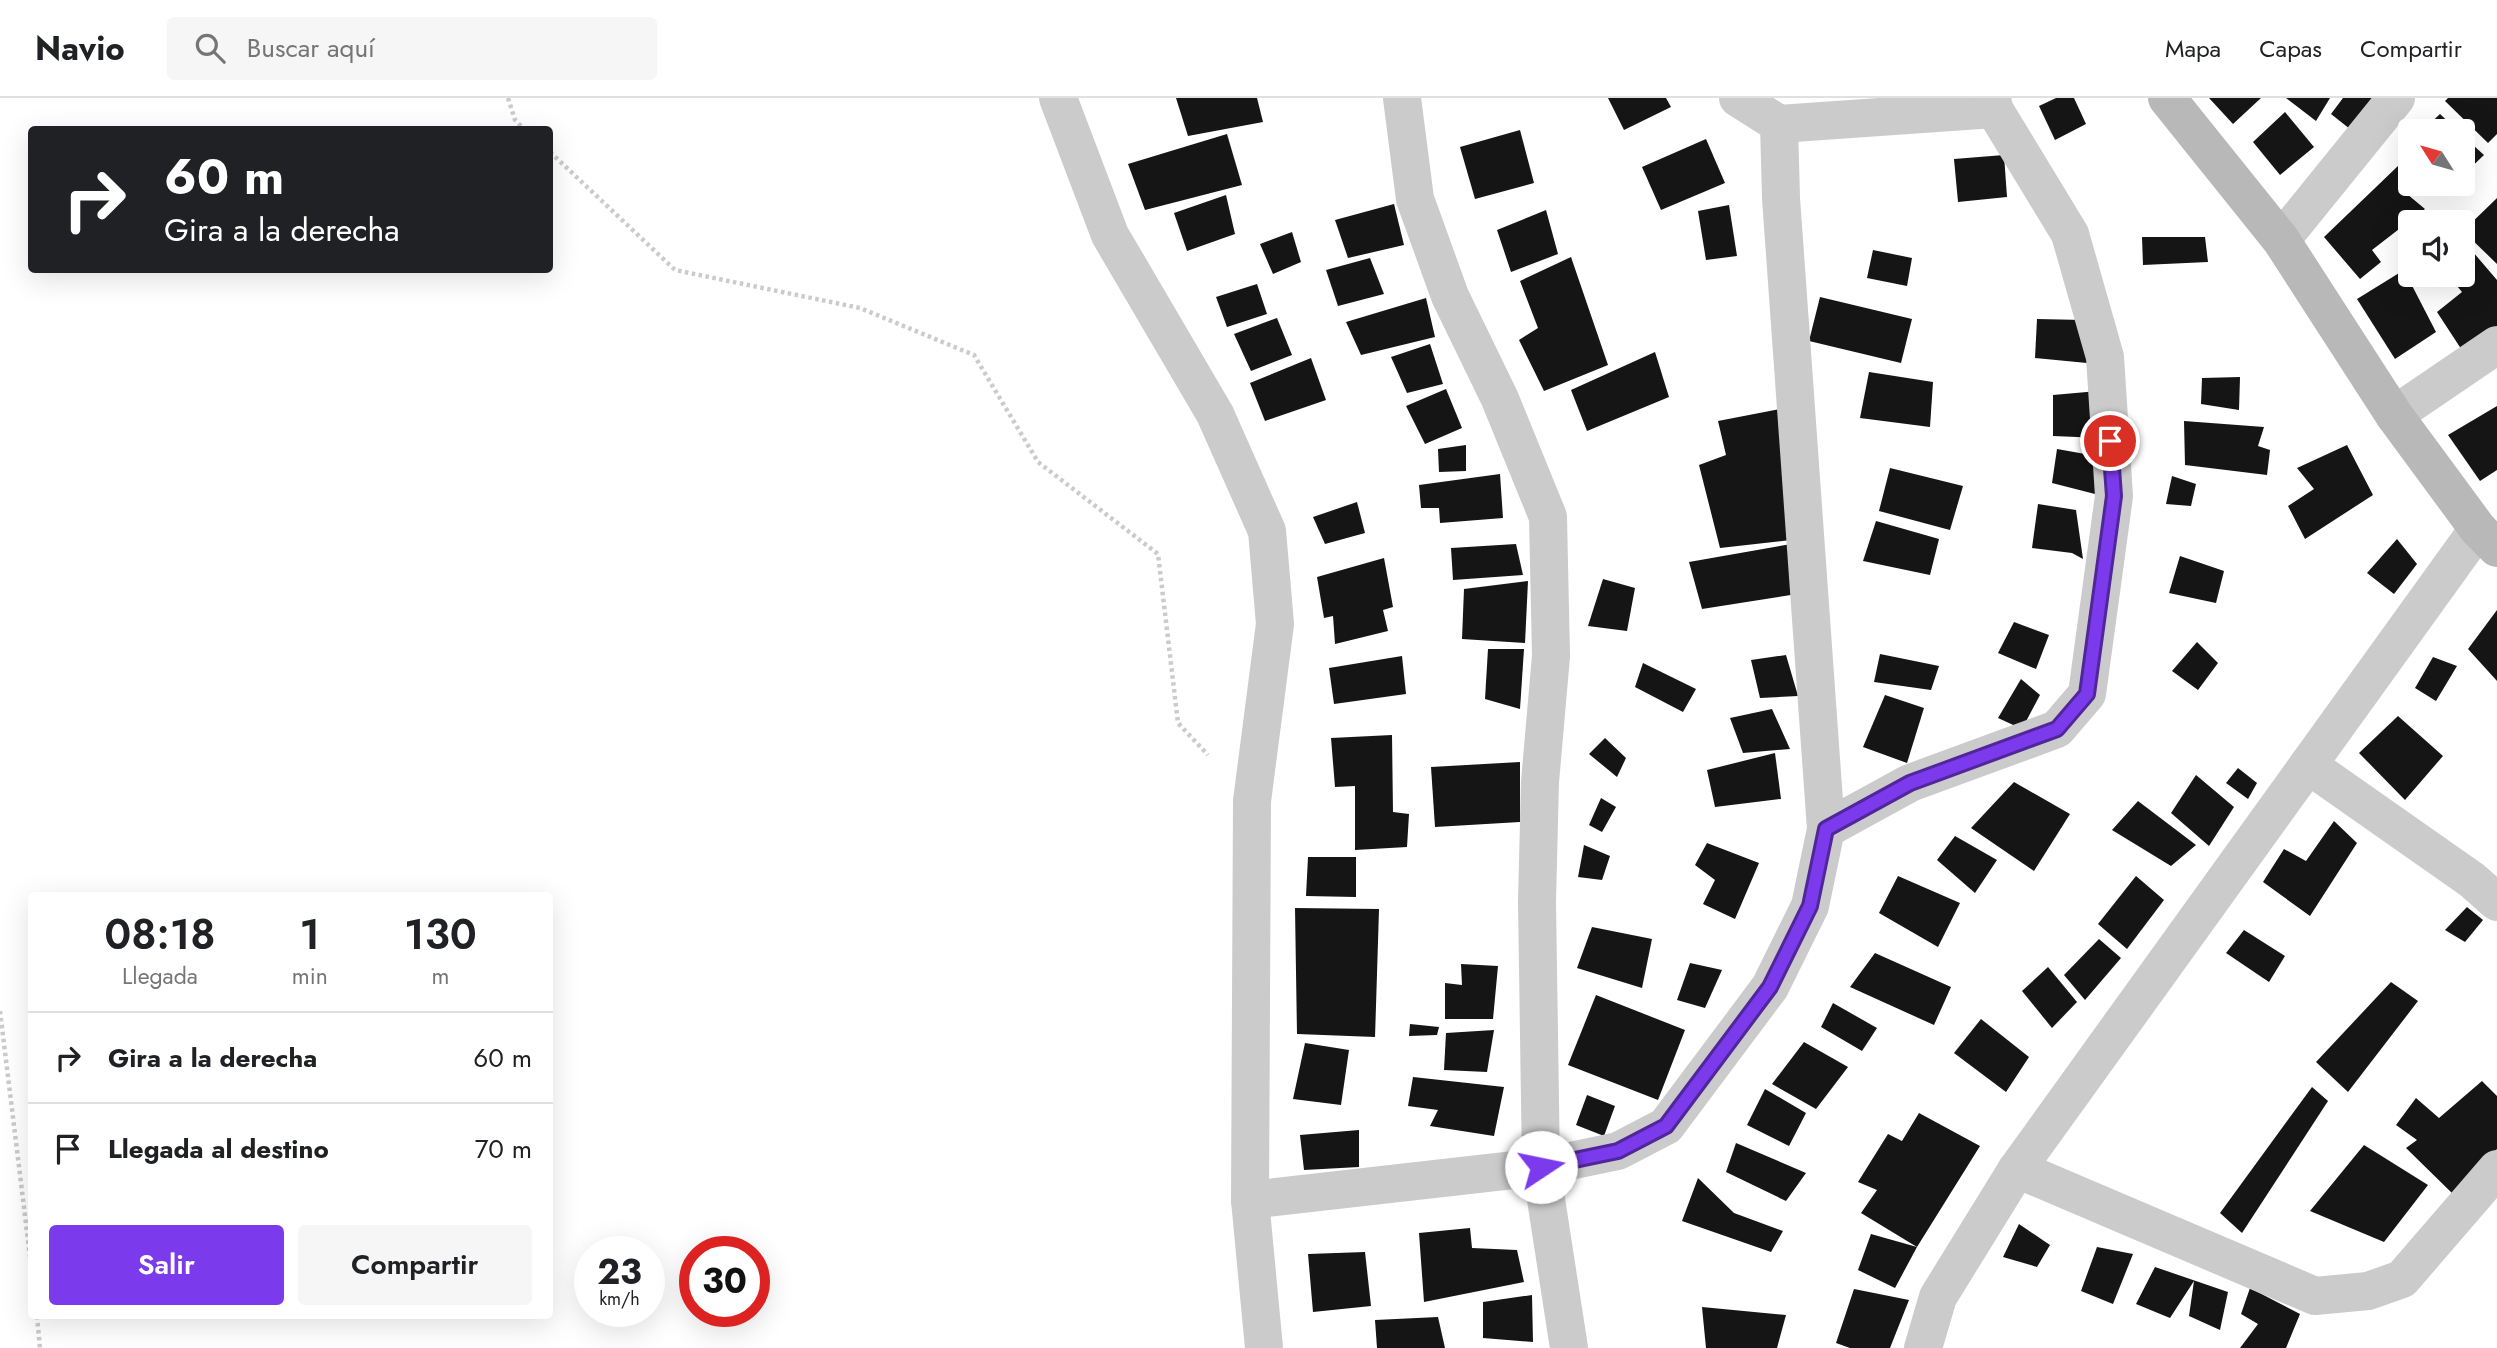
<!DOCTYPE html>
<html lang="es">
<meta charset="utf-8">
<style>
body{margin:0;font-family:Jost,sans-serif;background:#f6f6f6;color:#202124;height:100vh;display:flex;flex-direction:column;font-size:26px;white-space:nowrap}
*{box-sizing:border-box;margin:0}
p{font-size:23px;color:#757577}
.icon{flex:none;width:38px;height:38px;fill:none;stroke:currentColor;stroke-width:2;stroke-linecap:round;stroke-linejoin:round}
.map{position:relative;flex:1;overflow:hidden}
.details{position:absolute;left:28px;top:794px;width:525px;height:427px;display:flex;flex-direction:column;background:#fff;border-radius:7px;box-shadow:0 7px 28px #0002}
.details>*{flex:none}
.banner{position:absolute;left:28px;top:28px;width:525px;height:147px;border-radius:7px;box-shadow:0 7px 28px #0002;background:#202124;color:#fff;overflow:hidden}
.needle{width:46px;rotate:307deg}
.fabs{position:absolute;left:2398px;top:21px;display:grid;gap:14px}
.fabs a{display:grid;place-items:center;width:77px;height:77px;border-radius:7px;background:#fff;box-shadow:0 7px 28px #0002;font-size:35px}
.speed{position:absolute;left:574px;top:1138px;display:flex;gap:14px;font-size:35px;font-weight:700;text-align:center}
.speed>*{display:grid;place-content:center;width:91px;height:91px;border-radius:50%;background:#fff;box-shadow:0 7px 28px #0002;line-height:1}
.speed small{font-size:18px;font-weight:400}
.speed .limit{border:10px solid #d22;background:#fff;color:#111}
.pin{position:absolute;display:grid;place-items:center;width:60px;height:60px;color:#fff;margin:-30px;border:4px solid #fff;border-radius:50%;box-shadow:0 2px 7px #0007}
.me{position:absolute;width:77px;margin:-38px;rotate:79deg;stroke-linejoin:round;filter:drop-shadow(0 0 5px #0008)}
.turn{display:flex;align-items:center;gap:24px;height:147px;padding:0 21px;font-size:32px}
.turn .icon{width:91px;height:91px;stroke-width:2.5}
.turn b{display:block;font-size:49px;line-height:60px}
.eta{display:flex;justify-content:space-evenly;align-items:center;height:119px;text-align:center}
.eta b{font-size:42px;font-weight:600;line-height:49px}
.primary-button{display:flex;gap:14px;margin-top:auto;padding:14px 21px}
.primary-button a{flex:1;height:80px;border-radius:7px;background:#7c3aed;color:#fff;font-size:28px;font-weight:600;line-height:80px;text-align:center}
.primary-button a+a{background:#f6f6f6;color:#202124}
ul{padding:0;list-style:none}
li{display:flex;align-items:center;gap:21px;height:91px;padding:0 21px;border-top:2px solid #e0e0e0}
li div{flex:1}
li b{display:block;font-size:26px}
li em{font-style:normal}
header{display:flex;align-items:center;gap:42px;box-sizing:border-box;height:98px;padding:0 35px;background:#fff;border-bottom:2px solid #e0e0e0}
header strong{font-size:33px}
nav{display:flex;gap:38px;margin-inline-start:auto;font-size:24px}
.search{width:490px;height:63px;background:#f6f6f6;display:flex;align-items:center;gap:18px;box-sizing:border-box;padding:0 24px;border-radius:7px;color:#757577;font-size:26px}
.map>svg:first-child{display:block}
.building{fill:#151515}
.lines{fill:none;stroke-linecap:round;stroke-linejoin:round}
.path{stroke:#cbcbcb;stroke-width:4.5;stroke-dasharray:3.5 3.5;stroke-linecap:butt}
.street{stroke:#cbcbcb;stroke-width:38}
.secondary{stroke:#b8b8b8;stroke-width:38}
.route-casing{stroke:#51269a;stroke-width:18}
.route{stroke:#7c3aed;stroke-width:12}
</style>
<header>
<strong>Navio</strong>
<div class="search"><svg class="icon" aria-label="search" viewBox="0 0 24 24"><circle cx="10" cy="10" r="6"/><path d="M15 15l6 6"/></svg>Buscar aquí</div>
<nav><a>Mapa</a><a>Capas</a><a>Compartir</a></nav>
</header>
<div class="map">
<svg width="2497" height="1250" viewBox="0 0 2497 1250">
<rect width="100%" height="100%" fill="#fff"/>
<g class="building">
<polygon points="1176,0 1257,0 1263,24 1188,38"/>
<polygon points="1608,0 1666,0 1671,9 1624,32"/>
<polygon points="2056,0 2074,0 2086,26 2055,42 2039,8"/>
<polygon points="2209,0 2261,0 2233,26"/>
<polygon points="2286,0 2330,0 2316,23"/>
<polygon points="2343,0 2384,0 2355,35 2331,16"/>
<polygon points="2448,0 2497,0 2497,36 2488,45 2445,3"/>
<polygon points="2285,14 2314,49 2280,77 2253,44"/>
<polygon points="2440,16 2458,33 2422,33"/>
<polygon points="1520,32 1534,85 1475,101 1460,49"/>
<polygon points="1227,36 1242,87 1145,112 1128,66"/>
<polygon points="2462,37 2484,57 2462,78"/>
<polygon points="1706,41 1725,85 1661,112 1642,69"/>
<polygon points="2410,45 2410,60 2402,52"/>
<polygon points="2004,57 2007,99 1958,104 1954,61"/>
<polygon points="2399,67 2410,76 2410,86 2413,86 2407,96 2425,111 2372,152 2381,164 2360,181 2324,139"/>
<polygon points="2436,86 2454,86 2445,95"/>
<polygon points="1226,97 1235,136 1187,153 1174,115"/>
<polygon points="2497,100 2497,166 2463,133"/>
<polygon points="1394,106 1404,147 1348,160 1335,122"/>
<polygon points="1729,107 1737,158 1706,162 1698,113"/>
<polygon points="1546,112 1558,156 1511,174 1497,132"/>
<polygon points="1292,134 1301,164 1273,176 1260,146"/>
<polygon points="2142,139 2205,139 2208,164 2143,167"/>
<polygon points="1873,152 1912,160 1907,188 1867,180"/>
<polygon points="2473,154 2497,182 2497,241 2469,263 2437,214 2462,194 2448,177 2462,177 2462,162"/>
<polygon points="1571,159 1608,267 1544,293 1519,242 1538,230 1520,183"/>
<polygon points="1370,160 1384,196 1338,208 1326,172"/>
<polygon points="2404,172 2436,234 2395,261 2357,201"/>
<polygon points="1257,186 1267,216 1227,229 1216,199"/>
<polygon points="1820,199 1912,221 1901,265 1809,243"/>
<polygon points="1426,200 1435,239 1361,257 1346,224"/>
<polygon points="1277,220 1292,257 1251,273 1234,236"/>
<polygon points="2037,221 2084,222 2087,265 2035,260"/>
<polygon points="1430,246 1443,286 1407,295 1391,259"/>
<polygon points="1655,254 1669,299 1587,333 1571,292"/>
<polygon points="1311,260 1326,302 1265,323 1250,285"/>
<polygon points="1869,274 1933,284 1930,329 1860,320"/>
<polygon points="2240,279 2239,312 2201,306 2202,280"/>
<polygon points="1446,291 1462,330 1425,346 1406,308"/>
<polygon points="2098,293 2101,340 2053,338 2053,297"/>
<polygon points="2497,308 2497,372 2480,383 2448,337"/>
<polygon points="1780,311 1791,442 1720,450 1699,367 1726,357 1718,323"/>
<polygon points="2184,323 2264,329 2258,348 2270,352 2267,377 2185,367"/>
<polygon points="1466,347 1466,373 1439,374 1438,351"/>
<polygon points="2347,347 2373,397 2305,441 2288,408 2314,391 2297,370"/>
<polygon points="2057,351 2102,359 2095,396 2052,385"/>
<polygon points="1890,370 1963,388 1950,432 1879,413"/>
<polygon points="1500,376 1503,420 1440,425 1439,410 1421,410 1419,387"/>
<polygon points="2172,378 2196,386 2191,408 2166,406"/>
<polygon points="1357,404 1365,435 1325,446 1313,419"/>
<polygon points="2038,406 2076,412 2083,461 2072,455 2032,450"/>
<polygon points="1876,423 1939,441 1930,477 1863,463"/>
<polygon points="2397,441 2417,466 2394,496 2367,475"/>
<polygon points="1516,446 1523,477 1453,482 1451,450"/>
<polygon points="1791,446 1797,496 1702,511 1689,464"/>
<polygon points="2180,458 2224,473 2216,505 2169,495"/>
<polygon points="1384,460 1393,509 1383,512 1388,533 1335,546 1333,518 1324,520 1317,479"/>
<polygon points="1603,481 1635,490 1627,533 1588,528"/>
<polygon points="1528,483 1525,545 1462,541 1464,491"/>
<polygon points="2497,512 2497,583 2468,551"/>
<polygon points="2014,524 2049,537 2036,571 1998,555"/>
<polygon points="2197,544 2218,565 2198,592 2172,573"/>
<polygon points="1488,551 1524,551 1520,611 1485,601"/>
<polygon points="1880,556 1939,568 1931,592 1874,584"/>
<polygon points="1786,557 1798,598 1760,600 1751,562"/>
<polygon points="1402,558 1406,596 1334,606 1329,570"/>
<polygon points="2433,559 2457,568 2436,603 2415,590"/>
<polygon points="1643,565 1696,591 1683,614 1635,589"/>
<polygon points="2021,581 2040,597 2022,631 1998,620"/>
<polygon points="1885,597 1924,610 1907,665 1863,649"/>
<polygon points="1772,611 1790,651 1743,655 1730,620"/>
<polygon points="2398,618 2443,658 2405,702 2359,655"/>
<polygon points="1392,637 1393,714 1409,716 1407,749 1355,752 1355,688 1335,689 1331,640"/>
<polygon points="1605,640 1626,660 1617,679 1589,656"/>
<polygon points="1775,655 1781,701 1715,709 1707,672"/>
<polygon points="1520,664 1520,724 1435,729 1431,669"/>
<polygon points="2238,670 2257,685 2248,701 2226,685"/>
<polygon points="2196,677 2234,709 2209,748 2171,715"/>
<polygon points="2014,684 2070,716 2034,773 1971,730"/>
<polygon points="1601,700 1616,709 1602,734 1589,727"/>
<polygon points="2138,703 2196,747 2171,768 2112,732"/>
<polygon points="2334,723 2357,745 2310,818 2263,784 2284,751 2306,763"/>
<polygon points="1955,738 1997,762 1975,795 1937,762"/>
<polygon points="1707,745 1759,765 1735,821 1703,806 1715,782 1695,767"/>
<polygon points="1584,747 1610,758 1602,782 1578,779"/>
<polygon points="1308,759 1356,759 1356,799 1306,798"/>
<polygon points="1898,778 1960,805 1938,849 1879,815"/>
<polygon points="2136,778 2164,802 2127,851 2098,826"/>
<polygon points="2467,809 2483,822 2465,844 2445,832"/>
<polygon points="1295,810 1379,811 1375,939 1297,936"/>
<polygon points="1592,829 1652,841 1642,890 1577,870"/>
<polygon points="2244,832 2285,858 2269,884 2226,855"/>
<polygon points="2099,841 2121,860 2085,902 2064,877"/>
<polygon points="1875,855 1951,889 1934,927 1850,889"/>
<polygon points="1690,865 1722,872 1705,910 1677,902"/>
<polygon points="1461,866 1498,868 1493,921 1445,921 1445,885 1462,887"/>
<polygon points="2048,869 2077,904 2052,930 2022,893"/>
<polygon points="2391,884 2418,903 2348,994 2316,964"/>
<polygon points="1596,897 1685,932 1658,1002 1568,967"/>
<polygon points="1833,905 1877,930 1862,953 1821,929"/>
<polygon points="1981,921 2029,959 2006,994 1954,955"/>
<polygon points="1410,926 1439,929 1437,937 1409,938"/>
<polygon points="1494,932 1487,974 1444,972 1446,935"/>
<polygon points="1804,944 1848,969 1816,1011 1772,986"/>
<polygon points="1305,945 1349,952 1341,1007 1293,1001"/>
<polygon points="1413,979 1504,989 1494,1038 1430,1028 1438,1012 1408,1008"/>
<polygon points="2482,983 2497,998 2497,1051 2455,1098 2406,1050 2417,1042 2396,1027 2416,1000 2439,1020"/>
<polygon points="2312,989 2328,1003 2242,1135 2220,1115"/>
<polygon points="1765,991 1806,1015 1789,1048 1747,1027"/>
<polygon points="1587,997 1615,1008 1604,1038 1576,1027"/>
<polygon points="1919,1015 1980,1048 1917,1149 1861,1115 1877,1092 1858,1084 1888,1036 1902,1043"/>
<polygon points="1359,1032 1359,1069 1304,1072 1300,1037"/>
<polygon points="1736,1045 1806,1075 1786,1103 1726,1074"/>
<polygon points="2364,1047 2428,1087 2384,1144 2310,1113"/>
<polygon points="1698,1080 1734,1115 1783,1133 1771,1154 1682,1123"/>
<polygon points="2019,1126 2050,1147 2037,1169 2003,1159"/>
<polygon points="1470,1130 1472,1150 1517,1152 1524,1184 1424,1204 1419,1135"/>
<polygon points="1871,1136 1917,1149 1895,1190 1858,1172"/>
<polygon points="2097,1149 2133,1156 2113,1206 2081,1193"/>
<polygon points="1365,1154 1371,1208 1313,1214 1308,1156"/>
<polygon points="2155,1169 2228,1194 2220,1232 2189,1218 2194,1183 2170,1220 2136,1206"/>
<polygon points="2250,1190 2300,1216 2286,1250 2240,1250 2258,1226 2241,1216"/>
<polygon points="1854,1191 1909,1202 1890,1250 1850,1250 1836,1245"/>
<polygon points="1532,1197 1533,1244 1483,1240 1483,1204"/>
<polygon points="1702,1209 1786,1217 1777,1250 1706,1250"/>
<polygon points="1438,1219 1445,1250 1377,1250 1375,1222"/>
</g>
<g class="lines">
<g class="path">
<polyline points="508,0 515,22 525,32"/>
<polyline points="550,54 675,172 860,210 974,257 1038,364 1158,456 1178,625 1208,657"/>
<polyline points="0,913 32,1175"/>
<polyline points="37,1218 40,1250"/>
</g>
<g class="street">
<polyline points="1058,0 1110,137 1215,316 1267,433 1275,526 1252,703 1250,1102 1264,1250"/>
<polyline points="1402,0 1415,101 1450,198 1500,301 1548,419 1551,558 1540,684 1537,804 1541,1069 1569,1250"/>
<polyline points="1738,0 1779,26 1994,11"/>
<polyline points="2281,142 2396,0"/>
<polyline points="2394,317 2497,247"/>
<polyline points="2308,667 2472,782 2497,804"/>
<polyline points="1826,731 1910,685 2057,631 2087,596 2114,398 2105,259 2070,136 1994,11 1992,0"/>
<polyline points="2017,1071 2315,1198 2368,1193 2402,1181 2497,1071"/>
<polyline points="1250,1102 1541,1069 1618,1053 1666,1028 1770,889 1810,808 1826,731 1781,100 1779,26"/>
<polyline points="1923,1250 1938,1199 2017,1071 2478,431"/>
</g>
<polyline class="secondary" points="2167,0 2281,142 2394,317 2478,431 2497,450"/>
</g>
<g class="lines">
<defs>
<polyline id="route" points="1541,1069 1618,1053 1666,1028 1770,889 1810,808 1826,731 1910,685 2057,631 2087,596 2114,398 2110,343"/>
</defs>
<use href="#route" class="route-casing"/>
<use href="#route" class="route"/>
</g>
</svg>
<div class="fabs">
<a><svg class="needle" viewBox="-14 -14 28 28"><path d="M0-13l5 13h-10z" fill="#e53935"/><path d="M0 13l5-13h-10z" fill="#757577"/></svg></a>
<a><svg class="icon" aria-label="sound" viewBox="0 0 24 24"><path d="M4 9h4l5-4v14l-5-4H4zM17 9q2 3 0 6"/></svg></a>
</div>
<div class="speed"><div>23<small>km/h</small></div><div class="limit">30</div></div>
<div class="pin" style="left:2110px;top:343px;background:#d93025"><svg class="icon" aria-label="arrive" viewBox="0 0 24 24"><path d="M6 21V4h12l-3 4 3 4H6"/></svg></div>
<svg class="me" style="left:1541px;top:1069px" viewBox="-20 -20 40 40"><circle r="19" fill="#fff"/><path d="M0-13L10 11 0 6-10 11z" fill="#7c3aed"/></svg>
<div class="banner">
<div class="turn"><svg class="icon" aria-label="right" viewBox="0 0 24 24"><path d="M7 20v-9h11M14 6l5 5-5 5"/></svg><div><b>60 m</b>Gira a la derecha</div></div>
</div>
<section class="details">
<div class="eta">
<div><b>08:18</b><p>Llegada</p></div>
<div><b>1</b><p>min</p></div>
<div><b>130</b><p>m</p></div>
</div>
<ul>
<li><svg class="icon" aria-label="right" viewBox="0 0 24 24"><path d="M7 20v-9h11M14 6l5 5-5 5"/></svg><div><b>Gira a la derecha</b></div><em>60 m</em></li>
<li><svg class="icon" aria-label="arrive" viewBox="0 0 24 24"><path d="M6 21V4h12l-3 4 3 4H6"/></svg><div><b>Llegada al destino</b></div><em>70 m</em></li>
</ul>
<div class="primary-button"><a>Salir</a><a>Compartir</a></div>
</section>
</div>
